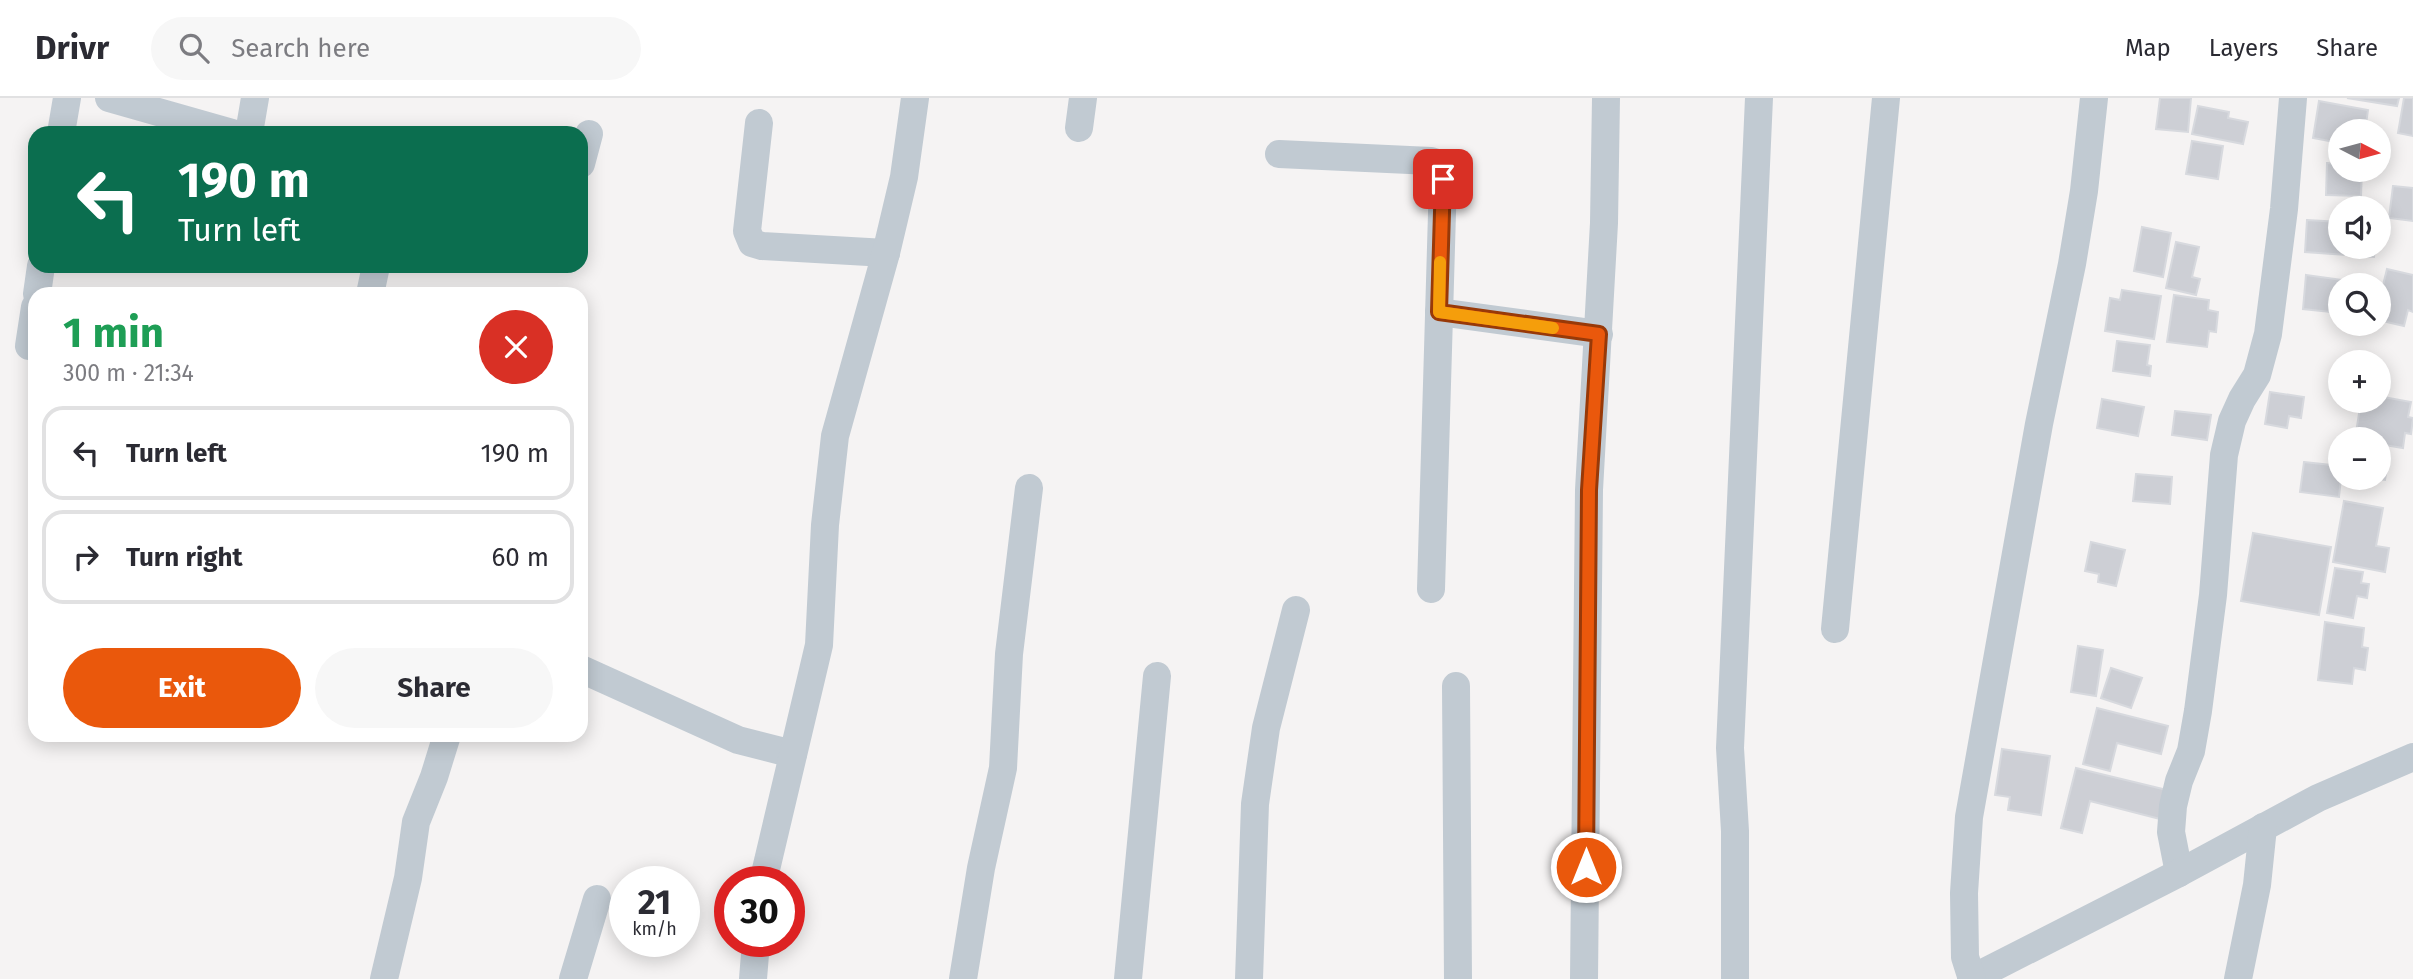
<!DOCTYPE html>
<meta charset="utf-8">
<style>
body{margin:0;font-family:"Fira Sans",sans-serif;background:#f7f7f7;color:#2b2b33;height:100vh;display:flex;flex-direction:column;font-size:26px;white-space:nowrap}
*{box-sizing:border-box;margin:0}
p{font-size:23px;color:#7c7c81}
.icon{flex:none;width:38px;height:38px;fill:none;stroke:currentColor;stroke-width:2;stroke-linecap:round;stroke-linejoin:round}
.map{position:relative;flex:1;overflow:hidden}
.drawer{position:absolute;left:28px;top:189px;width:560px;height:455px;display:flex;flex-direction:column;background:#fff;border-radius:21px;box-shadow:0 4px 18px #0003}
.drawer>*{flex:none}
.top-card{position:absolute;left:28px;top:28px;width:560px;height:147px;border-radius:21px;box-shadow:0 4px 18px #0003;background:#0b6e4f;color:#fff;overflow:hidden}
.needle{width:46px;rotate:96deg}
.fabs{position:absolute;left:2328px;top:21px;display:grid;gap:14px}
.fabs a{display:grid;place-items:center;width:63px;height:63px;border-radius:50%;background:#fff;box-shadow:0 4px 18px #0003;font-size:35px}
.speed{position:absolute;left:609px;top:768px;display:flex;gap:14px;font-size:35px;font-weight:700;text-align:center}
.speed>*{display:grid;place-content:center;width:91px;height:91px;border-radius:50%;background:#fff;box-shadow:0 4px 18px #0003;line-height:1}
.speed small{font-size:18px;font-weight:400}
.speed .limit{border:10px solid #d22;background:#fff;color:#111}
.pin{position:absolute;display:grid;place-items:center;width:60px;height:60px;color:#fff;margin:-30px;border-radius:14px;box-shadow:0 4px 10px #0006}
.me{position:absolute;width:77px;margin:-38px;rotate:0deg;stroke-linejoin:round;filter:drop-shadow(0 0 5px #0008)}
.turn{display:flex;align-items:center;gap:24px;height:147px;padding:0 35px;font-size:32px}
.turn .icon{width:91px;height:91px;stroke-width:2.5}
.turn b{display:block;font-size:49px;line-height:60px}
.round{display:grid;place-items:center;flex:none;width:74px;height:74px;border-radius:37px;background:#f7f7f7}
.head{display:flex;align-items:center;justify-content:space-between;height:119px;padding:0 35px}
h1{font-size:42px;font-weight:700;line-height:52px;color:#1e9e55}
.button{display:flex;gap:14px;margin-top:auto;padding:14px 35px}
.button a{flex:1;height:80px;border-radius:42px;background:#ea580c;color:#fff;font-size:28px;font-weight:700;line-height:80px;text-align:center}
.button a+a{background:#f7f7f7;color:#2b2b33}
ul{padding:0;list-style:none}
li{display:flex;align-items:center;gap:21px;height:94px;margin:0 14px 10px;padding:0 21px;border:4px solid #e1e1e2;border-radius:21px}
li div{flex:1}
li b{display:block;font-size:26px}
li em{font-style:normal}
header{display:flex;align-items:center;gap:42px;box-sizing:border-box;height:98px;padding:0 35px;background:#fff;border-bottom:2px solid #e1e1e2}
header strong{font-size:33px}
nav{display:flex;gap:38px;margin-inline-start:auto;font-size:24px}
.search{width:490px;height:63px;background:#f7f7f7;display:flex;align-items:center;gap:18px;box-sizing:border-box;padding:0 24px;border-radius:38px;color:#7c7c81;font-size:26px}
.map>svg:first-child{display:block}
.building{fill:#cdcfd5;stroke:#d7d9de;stroke-width:2}
.lines{fill:none;stroke-linecap:round;stroke-linejoin:round}
.minor{stroke:#c1cad2;stroke-width:28}
.route-casing{stroke:#983908;stroke-width:18}
.route{stroke:#ea580c;stroke-width:12}
.slow{stroke:#f59e0b;stroke-width:12}
</style>
<header>
<strong>Drivr</strong>
<div class="search"><svg class="icon" aria-label="search" viewBox="0 0 24 24"><circle cx="10" cy="10" r="6"/><path d="M15 15l6 6"/></svg>Search here</div>
<nav><a>Map</a><a>Layers</a><a>Share</a></nav>
</header>
<div class="map">
<svg width="2413" height="881" viewBox="0 0 2413 881">
<rect width="100%" height="100%" fill="#f5f3f3"/>
<g class="building">
<polygon points="2160,0 2191,0 2188,34 2156,31"/>
<polygon points="2347,0 2399,0 2397,8"/>
<polygon points="2404,0 2413,0 2413,38 2398,35"/>
<polygon points="2319,3 2368,12 2365,33 2340,33 2340,45 2313,40"/>
<polygon points="2198,8 2229,14 2228,20 2248,24 2243,46 2192,36"/>
<polygon points="2192,43 2223,48 2218,81 2186,76"/>
<polygon points="2327,65 2340,66 2340,72 2362,72 2361,98 2326,97"/>
<polygon points="2393,88 2413,90 2413,123 2389,120"/>
<polygon points="2307,122 2340,124 2340,149 2375,149 2374,159 2305,154"/>
<polygon points="2142,129 2171,135 2163,179 2134,173"/>
<polygon points="2176,144 2199,149 2192,179 2200,181 2196,197 2166,190"/>
<polygon points="2387,171 2413,177 2413,214 2408,212 2404,228 2378,222 2378,207"/>
<polygon points="2306,177 2343,182 2343,187 2340,187 2340,215 2303,211"/>
<polygon points="2122,192 2161,198 2154,241 2105,233 2110,200 2120,202"/>
<polygon points="2174,197 2209,202 2208,212 2218,214 2216,234 2209,233 2207,249 2167,244"/>
<polygon points="2117,243 2150,247 2147,267 2151,268 2150,278 2113,273"/>
<polygon points="2270,294 2304,299 2301,320 2289,318 2287,330 2265,326"/>
<polygon points="2378,298 2411,304 2408,319 2413,320 2411,336 2405,335 2403,350 2378,346 2378,341 2355,341 2361,303 2378,303"/>
<polygon points="2102,301 2144,309 2138,338 2097,330"/>
<polygon points="2175,313 2211,317 2207,342 2172,337"/>
<polygon points="2378,355 2389,357 2385,382 2370,380 2378,380"/>
<polygon points="2304,364 2340,368 2341,380 2339,399 2300,394"/>
<polygon points="2136,376 2172,379 2170,406 2133,403"/>
<polygon points="2344,403 2383,410 2376,448 2389,450 2385,474 2333,464"/>
<polygon points="2253,435 2331,449 2319,517 2241,503"/>
<polygon points="2091,444 2125,452 2116,488 2098,484 2099,476 2085,473"/>
<polygon points="2335,470 2363,474 2361,485 2369,486 2367,500 2357,498 2353,520 2327,515"/>
<polygon points="2325,524 2364,530 2362,549 2368,550 2365,572 2354,570 2352,586 2318,582"/>
<polygon points="2078,548 2103,552 2096,598 2071,594"/>
<polygon points="2111,570 2142,580 2131,610 2101,600"/>
<polygon points="2097,610 2168,628 2161,656 2117,645 2110,673 2083,666"/>
<polygon points="2002,651 2050,658 2041,717 2008,712 2010,699 1995,697"/>
<polygon points="2076,670 2167,692 2160,721 2090,703 2082,735 2061,730"/>
</g>
<g class="lines">
<g class="minor">
<polyline points="109,0 232,35"/>
<polyline points="759,25 747,133 752,145 762,148 886,155"/>
<polyline points="1079,30 1083,0"/>
<polyline points="61,35 67,0"/>
<polyline points="249,35 255,0"/>
<polyline points="1279,56 1431,63 1440,66 1443,81 1431,491"/>
<polyline points="581,66 589,36"/>
<polyline points="37,196 41,168"/>
<polyline points="370,196 376,168"/>
<polyline points="1439,214 1599,236"/>
<polyline points="29,248 35,209"/>
<polyline points="1835,531 1886,0"/>
<polyline points="581,571 738,642 793,656"/>
<polyline points="1456,588 1458,881"/>
<polyline points="2179,775 2171,734 2173,708 2179,683 2191,653 2198,613 2213,497 2224,357 2232,323 2242,301 2257,277 2268,236 2284,111 2293,0"/>
<polyline points="763,784 819,547 825,427 835,338 886,155 904,79 915,0"/>
<polyline points="384,881 408,780 416,724 434,679 447,637"/>
<polyline points="573,881 597,801"/>
<polyline points="753,881 756,844"/>
<polyline points="963,881 981,770 1003,670 1009,556 1029,390"/>
<polyline points="1128,881 1157,578"/>
<polyline points="1249,881 1255,706 1266,630 1296,512"/>
<polyline points="1584,881 1589,392 1604,125 1606,0"/>
<polyline points="1735,881 1735,733 1730,650 1759,0"/>
<polyline points="1971,881 2179,775 2318,700 2413,659"/>
<polyline points="1972,881 1965,859 1964,795 1969,719 2039,326 2072,166 2084,93 2094,0"/>
<polyline points="2238,881 2257,787 2263,729"/>
</g>
</g>
<g class="lines">
<defs>
<polyline id="route" points="1443,81 1439,214 1599,236 1589,392 1586,769"/>
</defs>
<use href="#route" class="route-casing"/>
<use href="#route" class="route"/>
<polyline class="slow" points="1440,164 1439,214 1553,230"/>
</g>
</svg>
<div class="fabs">
<a><svg class="needle" viewBox="-14 -14 28 28"><path d="M0-13l5 13h-10z" fill="#e53935"/><path d="M0 13l5-13h-10z" fill="#7c7c81"/></svg></a>
<a><svg class="icon" aria-label="sound" viewBox="0 0 24 24"><path d="M4 9h4l5-4v14l-5-4H4zM17 9q2 3 0 6"/></svg></a>
<a><svg class="icon" aria-label="search" viewBox="0 0 24 24"><circle cx="10" cy="10" r="6"/><path d="M15 15l6 6"/></svg></a>
<a>+</a>
<a>−</a>
</div>
<div class="speed"><div>21<small>km/h</small></div><div class="limit">30</div></div>
<div class="pin" style="left:1443px;top:81px;background:#d93025"><svg class="icon" aria-label="arrive" viewBox="0 0 24 24"><path d="M6 21V4h12l-3 4 3 4H6"/></svg></div>
<svg class="me" style="left:1586px;top:769px" viewBox="-20 -20 40 40"><circle r="17" fill="#ea580c" stroke="#fff" stroke-width="3"/><path d="M0-11L8 9 0 5-8 9z" fill="#fff"/></svg>
<div class="top-card">
<div class="turn"><svg class="icon" aria-label="left" viewBox="0 0 24 24"><path d="M17 20v-9H6M10 6l-5 5 5 5"/></svg><div><b>190 m</b>Turn left</div></div>
</div>
<section class="drawer">
<div class="head"><div><h1>1 min</h1><p>300 m · 21:34</p></div><a class="round" style="background:#d93025;color:#fff"><svg class="icon" aria-label="close" viewBox="0 0 24 24"><path d="M6 6l12 12M18 6L6 18"/></svg></a></div>
<ul>
<li><svg class="icon" aria-label="left" viewBox="0 0 24 24"><path d="M17 20v-9H6M10 6l-5 5 5 5"/></svg><div><b>Turn left</b></div><em>190 m</em></li>
<li><svg class="icon" aria-label="right" viewBox="0 0 24 24"><path d="M7 20v-9h11M14 6l5 5-5 5"/></svg><div><b>Turn right</b></div><em>60 m</em></li>
</ul>
<div class="button"><a>Exit</a><a>Share</a></div>
</section>
</div>
